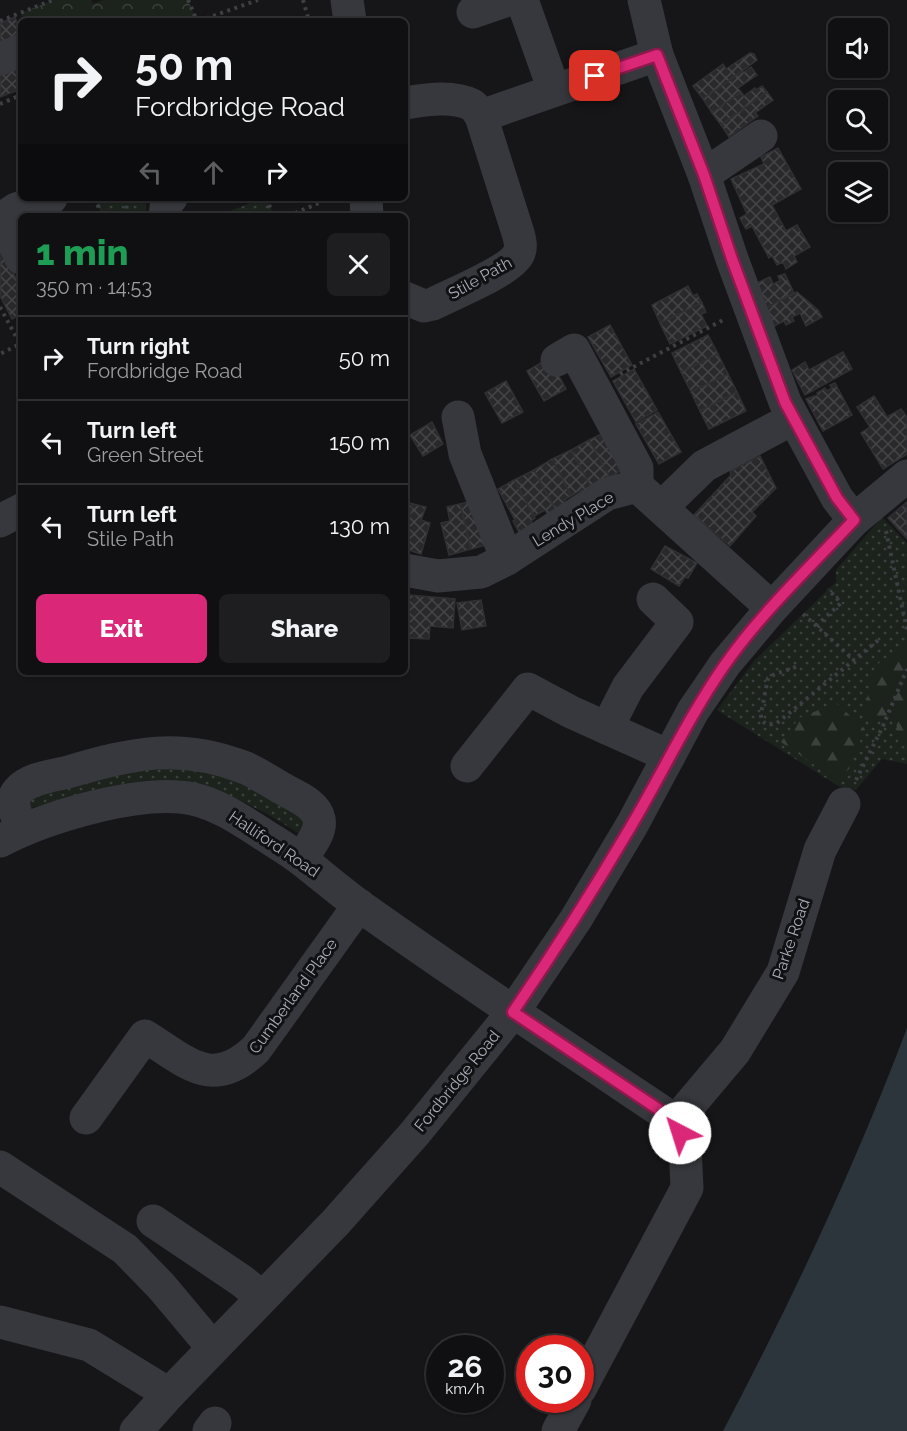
<!DOCTYPE html>
<meta charset="utf-8">
<style>
body{margin:0;font-family:Raleway,sans-serif;background:#1e1e20;color:#f1f3f6;height:100vh;display:flex;flex-direction:column;font-size:22px;white-space:nowrap}
*{box-sizing:border-box;margin:0}
p{font-size:20px;color:#9c9d9f}
.icon{flex:none;width:33px;height:33px;fill:none;stroke:currentColor;stroke-width:2;stroke-linecap:round;stroke-linejoin:round}
.map{position:relative;flex:1;overflow:hidden}
.drawer{position:absolute;left:18px;top:213px;width:390px;height:462px;display:flex;flex-direction:column;background:#101012;border-radius:9px;box-shadow:0 2px 4px #0004,0 0 0 2px #303032}
.drawer>*{flex:none}
.hud{position:absolute;left:18px;top:18px;width:390px;height:183px;border-radius:9px;box-shadow:0 2px 4px #0004,0 0 0 2px #303032;background:#101012;color:#f1f3f6;overflow:hidden}
.tools{position:absolute;left:828px;top:18px;display:grid;gap:12px}
.tools a{display:grid;place-items:center;width:60px;height:60px;border-radius:9px;background:#101012;box-shadow:0 2px 4px #0004,0 0 0 2px #303032;font-size:30px}
.speed{position:absolute;left:426px;top:1335px;display:flex;gap:12px;font-size:30px;font-weight:700;text-align:center}
.speed>*{display:grid;place-content:center;width:78px;height:78px;border-radius:50%;background:#101012;box-shadow:0 2px 4px #0004,0 0 0 2px #303032;line-height:1}
.speed small{font-size:15px;font-weight:400}
.speed .limit{border:9px solid #d22;background:#fff;color:#111}
.pin{position:absolute;display:grid;place-items:center;width:51px;height:51px;color:#fff;margin:-26px;border-radius:12px;box-shadow:0 3px 9px #0006}
.me{position:absolute;width:66px;margin:-33px;rotate:320deg;stroke-linejoin:round;filter:drop-shadow(0 0 4px #0008)}
.turn{display:flex;align-items:center;gap:21px;height:126px;padding:0 18px;font-size:27px}
.turn .icon{width:78px;height:78px;stroke-width:2.5}
.turn b{display:block;font-size:42px;line-height:51px}
.lanes{display:flex;align-items:center;height:57px;padding:0 18px;background:#0003;justify-content:center;gap:30px;direction:ltr}
.lanes .off{opacity:.35}
.round{display:grid;place-items:center;flex:none;width:63px;height:63px;border-radius:9px;background:#1e1e20}
.headline{display:flex;align-items:center;justify-content:space-between;height:102px;padding:0 18px}
h1{font-size:36px;font-weight:800;line-height:45px;color:#1e9e55}
.cta{display:flex;gap:12px;margin-top:auto;padding:12px 18px}
.cta a{flex:1;height:69px;border-radius:9px;background:#db2777;color:#fff;font-size:24px;font-weight:800;line-height:69px;text-align:center}
.cta a+a{background:#1e1e20;color:#f1f3f6}
ul{padding:0;list-style:none}
li{display:flex;align-items:center;gap:18px;height:84px;padding:0 18px;border-top:2px solid #303032}
li div{flex:1}
li b{display:block;font-size:22px}
li em{font-style:normal}
.map>svg:first-child{display:block}
.grass{fill:url(#grass-dots)}
.forest{fill:url(#forest-firs)}
.park{fill:url(#park-crowns)}
.water{fill:#2c353c}
.building{fill:url(#building-cross-hatch);stroke:#303034;stroke-width:1.5}
.lines{fill:none;stroke-linecap:round;stroke-linejoin:round}
.path{stroke:#3d3f44;stroke-width:4;stroke-dasharray:3 4.5;stroke-linecap:butt}
.minor{stroke:#37383d;stroke-width:33}
.route-casing{stroke:#8e194d;stroke-width:15}
.route{stroke:#db2777;stroke-width:10}
.labels{text-anchor:middle;dominant-baseline:central;stroke-width:6;stroke-linejoin:round;paint-order:stroke}
.street-label{font-size:16px;fill:#a8adb8;stroke:#111113}
</style>
<div class="map">
<svg width="907" height="1431" viewBox="0 0 907 1431">
<defs>
<pattern id="grass-dots" width="8" height="8" patternUnits="userSpaceOnUse" patternTransform="scale(1.5)"><rect width="8" height="8" fill="#1c231d"/><path d="M2 2h.1M6 6h.1" fill="none" stroke="#3a403c" stroke-width="1.8" stroke-linecap="round"/></pattern>
<pattern id="forest-firs" width="22" height="20" patternUnits="userSpaceOnUse" patternTransform="scale(1.5)"><rect width="22" height="20" fill="#1c231d"/><path d="M5 1l3.5 6h-7zM16 11l3.5 6h-7z" fill="#3a403c"/></pattern>
<pattern id="park-crowns" width="20" height="18" patternUnits="userSpaceOnUse" patternTransform="scale(1.5)"><rect width="20" height="18" fill="#1c231d"/><path d="M2 6a3 3 0 1 1 6 0M12 15a3 3 0 1 1 6 0" fill="none" stroke="#3a403c"/></pattern>
<pattern id="building-cross-hatch" width="8" height="8" patternUnits="userSpaceOnUse" patternTransform="scale(1.5)"><rect width="8" height="8" fill="#29292c"/><path d="M0 0l8 8M0 8l8-8" fill="none" stroke="#454548"/></pattern>
</defs>
<rect width="100%" height="100%" fill="#161618"/>
<g class="grass">
<polygon points="94,198 147,198 145,216 103,216"/>
<polygon points="250,198 266,198 274,216 217,216 248,204"/>
<polygon points="882,517 907,543 907,646 904,645 895,713 899,745 907,747 907,764 882,759 856,790 840,787 717,710 755,660 836,582 836,570"/>
<path d="M 175,752 L 312,806 L 312,842 C 261,807 198,773 134,782 C 98,787 63,799 27,809 L 17,792 Z"/>
</g>
<g class="forest">
<polygon points="904,645 907,646 907,747 899,745 895,714 874,721 864,711 875,666"/>
<polygon points="836,703 865,729 849,769 836,780 781,742 799,718"/>
</g>
<polygon class="park" points="53,0 91,0 93,4 103,0 188,0 197,21 24,21 21,13"/>
<path class="water" d="M 907,1028 L 907,1431 L 723,1431 C 792,1300 855,1166 907,1028 Z"/>
<g class="building">
<polygon points="15,17 21,33 0,42 0,23"/>
<polygon points="750,53 754,54 757,60 703,99 693,86 723,64 726,69"/>
<polygon points="21,66 21,89 0,97 0,76"/>
<polygon points="751,67 757,75 738,88 741,92 712,113 703,99 742,71 744,72"/>
<polygon points="762,86 767,92 721,125 712,113 741,92 744,96 755,88 756,90"/>
<polygon points="767,92 773,100 755,113 758,116 729,137 721,125"/>
<polygon points="778,148 801,189 772,205 786,231 797,225 810,247 794,256 797,262 786,269 783,262 777,265 772,256 769,258 752,226 746,229 740,218 747,214 731,179 764,164 761,157"/>
<polygon points="0,247 21,288 21,314 12,319 0,296"/>
<polygon points="785,274 794,293 764,309 757,283 770,277 773,284 780,281 778,276"/>
<polygon points="688,286 693,296 697,294 702,303 660,323 652,305"/>
<polygon points="797,292 818,310 822,317 806,326 800,313 792,317 794,321 786,325 784,321 772,327 764,309"/>
<polygon points="702,303 706,312 701,314 707,326 670,344 660,323"/>
<polygon points="610,325 632,365 611,377 588,337"/>
<polygon points="708,335 718,354 681,372 672,353"/>
<polygon points="843,352 852,369 805,395 792,370 805,362 809,370"/>
<polygon points="718,354 728,374 691,392 681,372"/>
<polygon points="549,358 566,389 544,401 527,371"/>
<polygon points="634,369 657,410 636,422 613,381"/>
<polygon points="728,374 737,392 700,411 691,392"/>
<polygon points="506,381 523,412 502,423 485,393"/>
<polygon points="835,383 852,415 823,431 806,399 818,395 817,393 825,388 827,391 832,388 830,385"/>
<polygon points="737,392 746,411 709,429 700,411"/>
<polygon points="874,396 887,417 901,409 907,417 907,454 883,469 861,433 870,427 857,407"/>
<polygon points="658,412 681,452 659,464 636,424"/>
<polygon points="432,422 443,444 423,456 410,435"/>
<polygon points="607,431 623,477 620,471 609,478 589,440"/>
<polygon points="589,440 609,476 600,480 593,491 571,450"/>
<polygon points="571,450 593,491 585,496 581,490 571,496 552,459"/>
<polygon points="760,456 776,488 752,512 756,516 730,546 694,515 731,475 730,471"/>
<polygon points="552,459 571,496 564,500 567,505 556,511 534,470"/>
<polygon points="534,470 556,511 548,515 545,510 534,516 514,480"/>
<polygon points="514,480 535,518 531,521 534,527 520,534 513,521 515,520 498,489"/>
<polygon points="405,501 413,504 405,530"/>
<polygon points="472,501 493,543 471,549 460,504"/>
<polygon points="907,502 907,539 888,518"/>
<polygon points="413,504 426,507 421,520 430,523 421,554 405,549 405,530"/>
<polygon points="460,504 471,549 449,555 441,523 450,521 447,507"/>
<polygon points="665,546 697,563 688,578 685,577 679,586 651,569"/>
<polygon points="409,595 455,599 453,628 430,626 429,639 407,638"/>
<polygon points="481,600 486,626 462,630 457,603"/>
</g>
<g class="lines">
<g class="path">
<polyline points="188,0 197,21"/>
<polyline points="303,0 309,21"/>
<polyline points="0,21 53,0"/>
<polyline points="199,21 258,0"/>
<polyline points="0,104 21,95"/>
<polyline points="94,198 103,216"/>
<polyline points="266,198 274,216"/>
<polyline points="126,216 127,198"/>
<polyline points="288,216 331,198"/>
<polyline points="0,307 20,344 0,354"/>
<polyline points="620,374 725,319"/>
<polyline points="886,531 907,630"/>
<polyline points="803,614 854,660"/>
<polyline points="816,626 841,603 828,589"/>
<path d="M 796,667 L 775,674 L 768,678 L 761,714 L 761,719 C 766,726 770,725 777,723 L 881,638"/>
<polyline points="856,780 883,726 907,669"/>
</g>
<g class="minor">
<polyline points="347,0 350,21"/>
<polyline points="522,0 554,90"/>
<polyline points="644,0 657,55 704,175 732,259 785,402 837,498 854,520"/>
<polyline points="473,12 508,0"/>
<polyline points="0,59 17,52"/>
<path d="M 405,103 C 425,100 452,95 472,105 C 475,107 479,113 481,116"/>
<polyline points="704,175 761,136"/>
<polyline points="366,198 367,216"/>
<polyline points="165,216 167,199 171,198"/>
<polyline points="21,258 3,218 16,209 51,198"/>
<path d="M 405,298 L 424,306 L 433,304 C 452,294 508,272 518,255 C 522,248 520,240 518,233 L 481,116 L 657,55"/>
<polyline points="557,360 574,350 637,468 637,486"/>
<polyline points="458,417 465,454 507,559"/>
<polyline points="662,507 704,466 779,426"/>
<polyline points="0,521 21,510"/>
<polyline points="405,570 438,576 481,572 507,559 607,494 637,486 772,608"/>
<polyline points="607,728 628,687 677,622 653,599"/>
<polyline points="467,766 528,689 571,712 669,756"/>
<path d="M 22,829 C 18,818 8,802 18,791 C 29,778 52,776 68,772 C 134,753 179,742 246,768 C 259,774 272,783 285,790 C 297,797 316,804 319,819 C 322,833 308,848 301,859"/>
<path d="M 0,841 C 46,817 141,788 193,799 C 216,804 238,818 258,831 C 273,841 289,850 303,861 C 322,876 341,892 360,906 C 464,980 570,1050 676,1121"/>
<path d="M 86,1118 L 145,1036 C 187,1062 212,1091 256,1049 L 359,905"/>
<polyline points="0,1167 125,1249 161,1286 213,1348"/>
<polyline points="153,1221 242,1281 262,1297"/>
<polyline points="0,1322 89,1345 169,1394"/>
<polyline points="580,1389 687,1188 685,1146 676,1121 735,1051 783,972 820,850 844,804"/>
<polyline points="136,1431 169,1394 335,1223 415,1133 513,1012 576,919 632,825 693,711 725,664 772,608 854,520 907,476"/>
<polyline points="209,1431 215,1423"/>
<polyline points="558,1431 575,1400"/>
</g>
</g>
<g class="lines">
<defs>
<path id="route" d="M 595,76 L 657,55 L 704,175 L 732,259 L 785,402 L 837,498 L 854,520 C 810,567 761,613 724,666 C 688,718 662,774 630,828 C 593,891 554,952 513,1012 L 676,1121 L 680,1133"/>
</defs>
<use href="#route" class="route-casing"/>
<use href="#route" class="route"/>
</g>
<g class="labels">
<g class="street-label">
<text transform="translate(480 278) rotate(-29)">Stile Path</text>
<text transform="translate(573 519) rotate(-31)">Lendy Place</text>
<text transform="translate(274 844) rotate(34)">Halliford Road</text>
<text transform="translate(791 939) rotate(-71)">Parke Road</text>
<text transform="translate(293 996) rotate(-54)">Cumberland Place</text>
<text transform="translate(457 1081) rotate(-51)">Fordbridge Road</text>
</g>
</g>
</svg>
<div class="tools">
<a><svg class="icon" aria-label="sound" viewBox="0 0 24 24"><path d="M4 9h4l5-4v14l-5-4H4zM17 9q2 3 0 6"/></svg></a>
<a><svg class="icon" aria-label="search" viewBox="0 0 24 24"><circle cx="10" cy="10" r="6"/><path d="M15 15l6 6"/></svg></a>
<a><svg class="icon" aria-label="layers" viewBox="0 0 24 24"><path d="M12 4l9 5-9 5-9-5zM3 14l9 5 9-5"/></svg></a>
</div>
<div class="speed"><div>26<small>km/h</small></div><div class="limit">30</div></div>
<div class="pin" style="left:595px;top:76px;background:#d93025"><svg class="icon" aria-label="arrive" viewBox="0 0 24 24"><path d="M6 21V4h12l-3 4 3 4H6"/></svg></div>
<svg class="me" style="left:680px;top:1133px" viewBox="-20 -20 40 40"><circle r="19" fill="#fff"/><path d="M0-13L10 11 0 6-10 11z" fill="#db2777"/></svg>
<div class="hud">
<div class="turn"><svg class="icon" aria-label="right" viewBox="0 0 24 24"><path d="M7 20v-9h11M14 6l5 5-5 5"/></svg><div><b>50 m</b>Fordbridge Road</div></div>
<div class="lanes"><svg class="icon off" aria-label="left" viewBox="0 0 24 24"><path d="M17 20v-9H6M10 6l-5 5 5 5"/></svg><svg class="icon off" aria-label="ahead" viewBox="0 0 24 24"><path d="M12 20V5M6 11l6-6 6 6"/></svg><svg class="icon" aria-label="right" viewBox="0 0 24 24"><path d="M7 20v-9h11M14 6l5 5-5 5"/></svg></div>
</div>
<section class="drawer">
<div class="headline"><div><h1>1 min</h1><p>350 m · 14:53</p></div><a class="round"><svg class="icon" aria-label="close" viewBox="0 0 24 24"><path d="M6 6l12 12M18 6L6 18"/></svg></a></div>
<ul>
<li><svg class="icon" aria-label="right" viewBox="0 0 24 24"><path d="M7 20v-9h11M14 6l5 5-5 5"/></svg><div><b>Turn right</b><p>Fordbridge Road</p></div><em>50 m</em></li>
<li><svg class="icon" aria-label="left" viewBox="0 0 24 24"><path d="M17 20v-9H6M10 6l-5 5 5 5"/></svg><div><b>Turn left</b><p>Green Street</p></div><em>150 m</em></li>
<li><svg class="icon" aria-label="left" viewBox="0 0 24 24"><path d="M17 20v-9H6M10 6l-5 5 5 5"/></svg><div><b>Turn left</b><p>Stile Path</p></div><em>130 m</em></li>
</ul>
<div class="cta"><a>Exit</a><a>Share</a></div>
</section>
</div>
